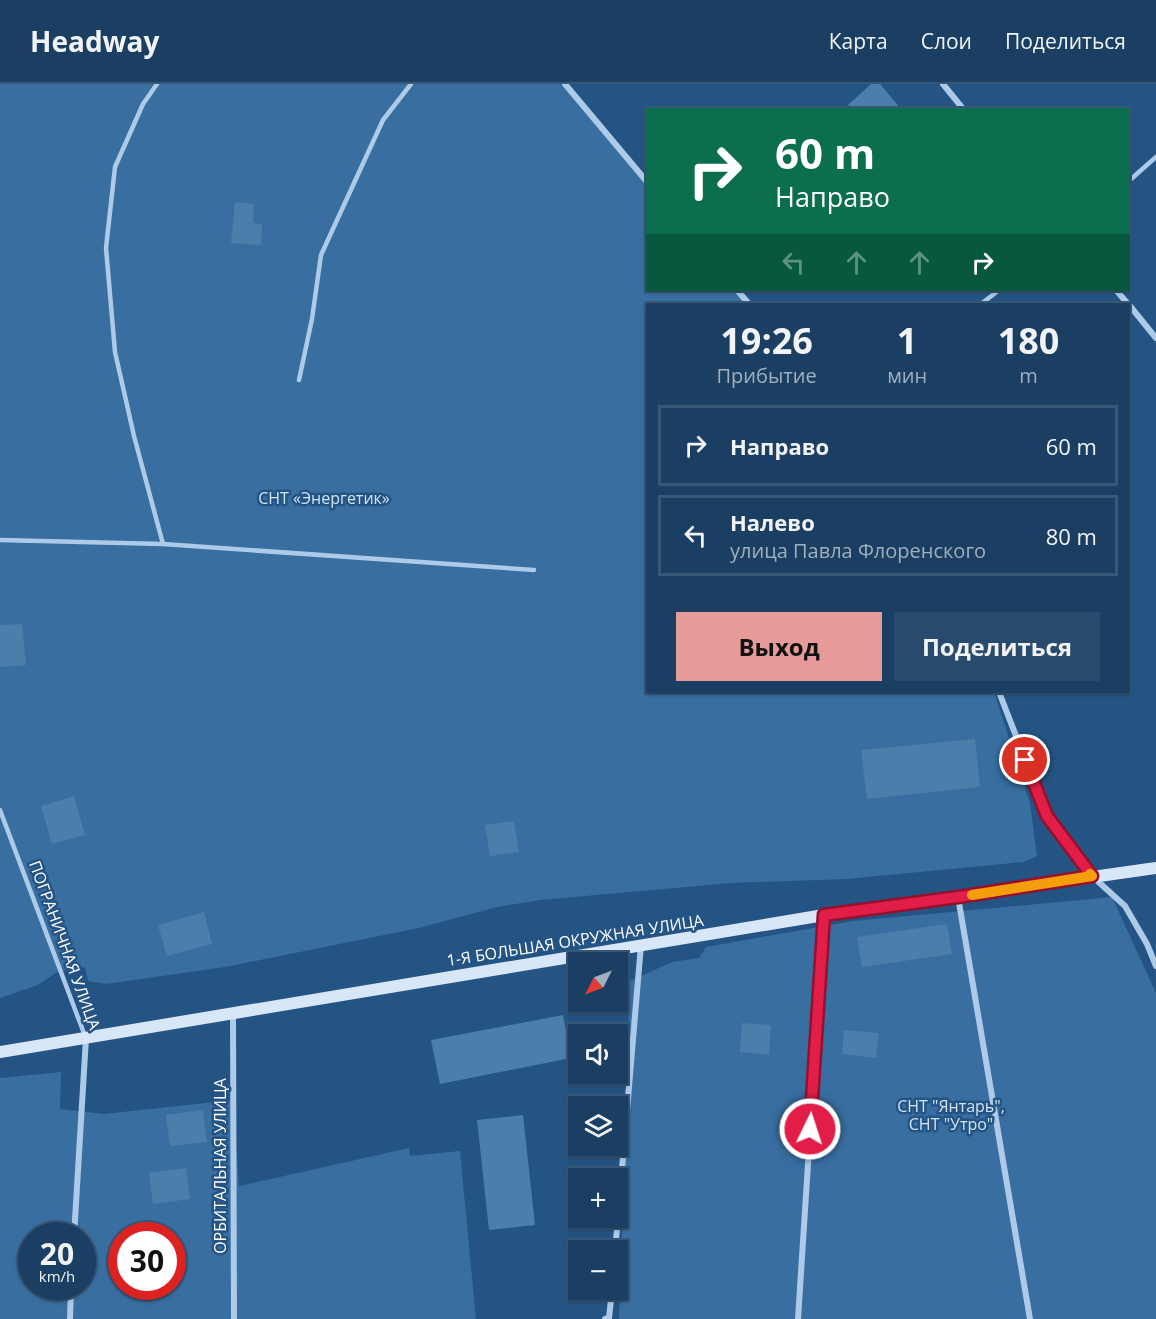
<!DOCTYPE html>
<html lang="ru">
<meta charset="utf-8">
<style>
body{margin:0;font-family:"Open Sans",sans-serif;background:#284a6c;color:#f1f3f6;height:100vh;display:flex;flex-direction:column;font-size:22px;white-space:nowrap}
*{box-sizing:border-box;margin:0}
p{font-size:20px;color:#a0afbe}
.icon{flex:none;width:33px;height:33px;fill:none;stroke:currentColor;stroke-width:2;stroke-linecap:round;stroke-linejoin:round}
.map{position:relative;flex:1;overflow:hidden}
.drawer{position:absolute;left:646px;top:219px;width:484px;height:390px;display:flex;flex-direction:column;background:#1b3f63;border-radius:0px;box-shadow:0 2px 4px #0004,0 0 0 2px #395878}
.drawer>*{flex:none}
.guide{position:absolute;left:646px;top:24px;width:484px;height:183px;border-radius:0px;box-shadow:0 2px 4px #0004,0 0 0 2px #395878;background:#0b6e4f;color:#fff;overflow:hidden}
.needle{width:39px;rotate:228deg}
.buttons{position:absolute;left:568px;top:868px;display:grid;gap:12px}
.buttons a{display:grid;place-items:center;width:60px;height:60px;border-radius:0px;background:#1b3f63;box-shadow:0 2px 4px #0004,0 0 0 2px #395878;font-size:30px}
.speed{position:absolute;left:18px;top:1138px;display:flex;gap:12px;font-size:30px;font-weight:700;text-align:center}
.speed>*{display:grid;place-content:center;width:78px;height:78px;border-radius:50%;background:#1b3f63;box-shadow:0 2px 4px #0004,0 0 0 2px #395878;line-height:1}
.speed small{font-size:15px;font-weight:400}
.speed .limit{border:9px solid #d22;background:#fff;color:#111}
.pin{position:absolute;display:grid;place-items:center;width:51px;height:51px;color:#fff;margin:-26px;border:3px solid #fff;border-radius:50%;box-shadow:0 2px 6px #0007}
.me{position:absolute;width:66px;margin:-33px;rotate:4deg;stroke-linejoin:round;filter:drop-shadow(0 0 4px #0008)}
.turn{display:flex;align-items:center;gap:21px;height:126px;padding:0 30px;font-size:27px}
.turn .icon{width:78px;height:78px;stroke-width:2.5}
.turn b{display:block;font-size:42px;line-height:51px}
.lanes{display:flex;align-items:center;height:57px;padding:0 30px;background:#0003;justify-content:center;gap:30px;direction:ltr}
.lanes .off{opacity:.35}
.eta{display:flex;justify-content:space-evenly;align-items:center;height:102px;text-align:center}
.eta b{font-size:36px;font-weight:700;line-height:42px}
.action{display:flex;gap:12px;margin-top:auto;padding:12px 30px}
.action a{flex:1;height:69px;border-radius:0px;background:#e69b98;color:#111;font-size:24px;font-weight:700;line-height:69px;text-align:center}
.action a+a{background:#284a6c;color:#f1f3f6}
ul{padding:0;list-style:none}
li{display:flex;align-items:center;gap:18px;height:81px;margin:0 12px 9px;padding:0 18px;border:3px solid #395878;border-radius:0px}
li div{flex:1}
li b{display:block;font-size:22px}
li em{font-style:normal}
header{display:flex;align-items:center;gap:36px;box-sizing:border-box;height:84px;padding:0 30px;background:#1b3f63;border-bottom:2px solid #395878}
header strong{font-size:28px}
nav{display:flex;gap:33px;margin-inline-start:auto;font-size:21px}
.map>svg:first-child{display:block}
.green{fill:#386ea0;fill-rule:evenodd}
.building{fill:#4c7eab}
.lines{fill:none;stroke-linecap:round;stroke-linejoin:round}
.lane{stroke:#adcbe8;stroke-width:4.5}
.street{stroke:#adcbe8;stroke-width:6}
.secondary{stroke:#d7e7f7;stroke-width:12}
.route-casing{stroke:#92132f;stroke-width:15}
.route{stroke:#e11d48;stroke-width:10}
.slow{stroke:#f59e0b;stroke-width:10}
.labels{text-anchor:middle;dominant-baseline:central;stroke-width:5;stroke-linejoin:round;paint-order:stroke}
.park-label{font-size:16px;fill:#d1e4f6;stroke:#245484}
.street-label{font-size:16px;fill:#fff;stroke:#245484}
</style>
<header>
<strong>Headway</strong>
<nav><a>Карта</a><a>Слои</a><a>Поделиться</a></nav>
</header>
<div class="map">
<svg width="1156" height="1235" viewBox="0 0 1156 1235">
<rect width="100%" height="100%" fill="#245484"/>
<g class="green">
<polygon points="0,0 568,0 648,97 648,206 739,206 752,220 648,220 648,608 994,608 1030,719 1037,772 1024,778 847,795 731,799 541,816 497,823 419,844 225,883 106,900 88,897 85,883 57,888 38,901 0,914"/>
<polygon points="1112,813 1156,909 1156,1235 619,1235 630,897 672,878 699,874 706,863 853,837"/>
<path d="M 61,988 L 60,1025 L 104,1030 L 233,1016 L 239,1102 L 409,1064 L 410,1072 L 460,1067 L 476,1235 L 0,1235 L 0,994 ZM 32,1152 L 82,1152 L 82,1203 L 32,1203 ZM 122,1152 L 172,1152 L 172,1203 L 122,1203 Z"/>
</g>
<g class="building">
<polygon points="871,0 880,0 902,26 852,26 848,21"/>
<polygon points="235,118 254,120 253,139 262,140 261,161 231,159"/>
<polygon points="22,540 26,581 0,583 0,541"/>
<polygon points="975,655 980,703 867,715 861,666"/>
<polygon points="74,712 85,751 52,760 41,722"/>
<polygon points="514,737 519,768 490,772 485,741"/>
<polygon points="204,828 212,860 167,872 158,841"/>
<polygon points="947,840 952,870 862,883 857,853"/>
<polygon points="563,931 571,974 440,1000 431,956"/>
<polygon points="742,939 771,941 769,971 740,968"/>
<polygon points="844,946 879,949 876,974 842,970"/>
<polygon points="203,1026 207,1058 170,1062 166,1031"/>
<polygon points="523,1031 535,1141 489,1146 477,1036"/>
<polygon points="186,1084 190,1115 153,1120 149,1089"/>
</g>
<g class="lines">
<g class="lane">
<polyline points="157,0 143,20 115,83 106,164 115,268 134,352 163,460"/>
<polyline points="1130,96 1156,73"/>
<polyline points="981,220 999,206"/>
<polyline points="299,296 312,235 321,171 383,36 411,0"/>
<polyline points="0,456 163,460 534,486"/>
<polyline points="0,726 85,952"/>
</g>
<g class="street">
<polyline points="565,0 648,99"/>
<polyline points="943,0 964,26"/>
<polyline points="737,206 749,220"/>
<polyline points="1116,206 1128,220"/>
<polyline points="1130,222 1156,254"/>
<polyline points="999,608 1047,732 1092,792 1125,822 1147,860 1156,882"/>
<polyline points="958,813 1030,1235"/>
<polyline points="233,930 234,1235"/>
<polyline points="618,1132 641,861"/>
<polyline points="74,1152 86,954"/>
<polyline points="615,1167 618,1134"/>
<polyline points="70,1235 71,1203"/>
<polyline points="605,1235 609,1234 612,1206"/>
<polyline points="798,1235 824,832"/>
</g>
<polyline class="secondary" points="0,968 824,831 1156,784"/>
</g>
<g class="lines">
<defs>
<polyline id="route" points="810,1045 824,831 958,813 1092,792 1047,732 1025,676"/>
</defs>
<use href="#route" class="route-casing"/>
<use href="#route" class="route"/>
<polyline class="slow" points="972,811 1092,792 1090,790"/>
</g>
<g class="labels">
<g class="park-label">
<text x="324" y="414">СНТ «Энергетик»</text>
<text x="951" y="1022">СНТ "Янтарь",<tspan x="951" dy="18">СНТ "Утро"</tspan></text>
</g>
<g class="street-label">
<text transform="translate(575 856) rotate(-9)">1-Я БОЛЬШАЯ ОКРУЖНАЯ УЛИЦА</text>
<text transform="translate(65 861) rotate(70)">ПОГРАНИЧНАЯ УЛИЦА</text>
<text transform="translate(220 1082) rotate(-90)">ОРБИТАЛЬНАЯ УЛИЦА</text>
</g>
</g>
</svg>
<div class="buttons">
<a><svg class="needle" viewBox="-14 -14 28 28"><path d="M0-13l5 13h-10z" fill="#e53935"/><path d="M0 13l5-13h-10z" fill="#a0afbe"/></svg></a>
<a><svg class="icon" aria-label="sound" viewBox="0 0 24 24"><path d="M4 9h4l5-4v14l-5-4H4zM17 9q2 3 0 6"/></svg></a>
<a><svg class="icon" aria-label="layers" viewBox="0 0 24 24"><path d="M12 4l9 5-9 5-9-5zM3 14l9 5 9-5"/></svg></a>
<a>+</a>
<a>−</a>
</div>
<div class="speed"><div>20<small>km/h</small></div><div class="limit">30</div></div>
<div class="pin" style="left:1025px;top:676px;background:#d93025"><svg class="icon" aria-label="arrive" viewBox="0 0 24 24"><path d="M6 21V4h12l-3 4 3 4H6"/></svg></div>
<svg class="me" style="left:810px;top:1045px" viewBox="-20 -20 40 40"><circle r="17" fill="#e11d48" stroke="#fff" stroke-width="3"/><path d="M0-11L8 9 0 5-8 9z" fill="#fff"/></svg>
<div class="guide">
<div class="turn"><svg class="icon" aria-label="right" viewBox="0 0 24 24"><path d="M7 20v-9h11M14 6l5 5-5 5"/></svg><div><b>60 m</b>Направо</div></div>
<div class="lanes"><svg class="icon off" aria-label="left" viewBox="0 0 24 24"><path d="M17 20v-9H6M10 6l-5 5 5 5"/></svg><svg class="icon off" aria-label="ahead" viewBox="0 0 24 24"><path d="M12 20V5M6 11l6-6 6 6"/></svg><svg class="icon off" aria-label="ahead" viewBox="0 0 24 24"><path d="M12 20V5M6 11l6-6 6 6"/></svg><svg class="icon" aria-label="right" viewBox="0 0 24 24"><path d="M7 20v-9h11M14 6l5 5-5 5"/></svg></div>
</div>
<section class="drawer">
<div class="eta">
<div><b>19:26</b><p>Прибытие</p></div>
<div><b>1</b><p>мин</p></div>
<div><b>180</b><p>m</p></div>
</div>
<ul>
<li><svg class="icon" aria-label="right" viewBox="0 0 24 24"><path d="M7 20v-9h11M14 6l5 5-5 5"/></svg><div><b>Направо</b></div><em>60 m</em></li>
<li><svg class="icon" aria-label="left" viewBox="0 0 24 24"><path d="M17 20v-9H6M10 6l-5 5 5 5"/></svg><div><b>Налево</b><p>улица Павла Флоренского</p></div><em>80 m</em></li>
</ul>
<div class="action"><a>Выход</a><a>Поделиться</a></div>
</section>
</div>
